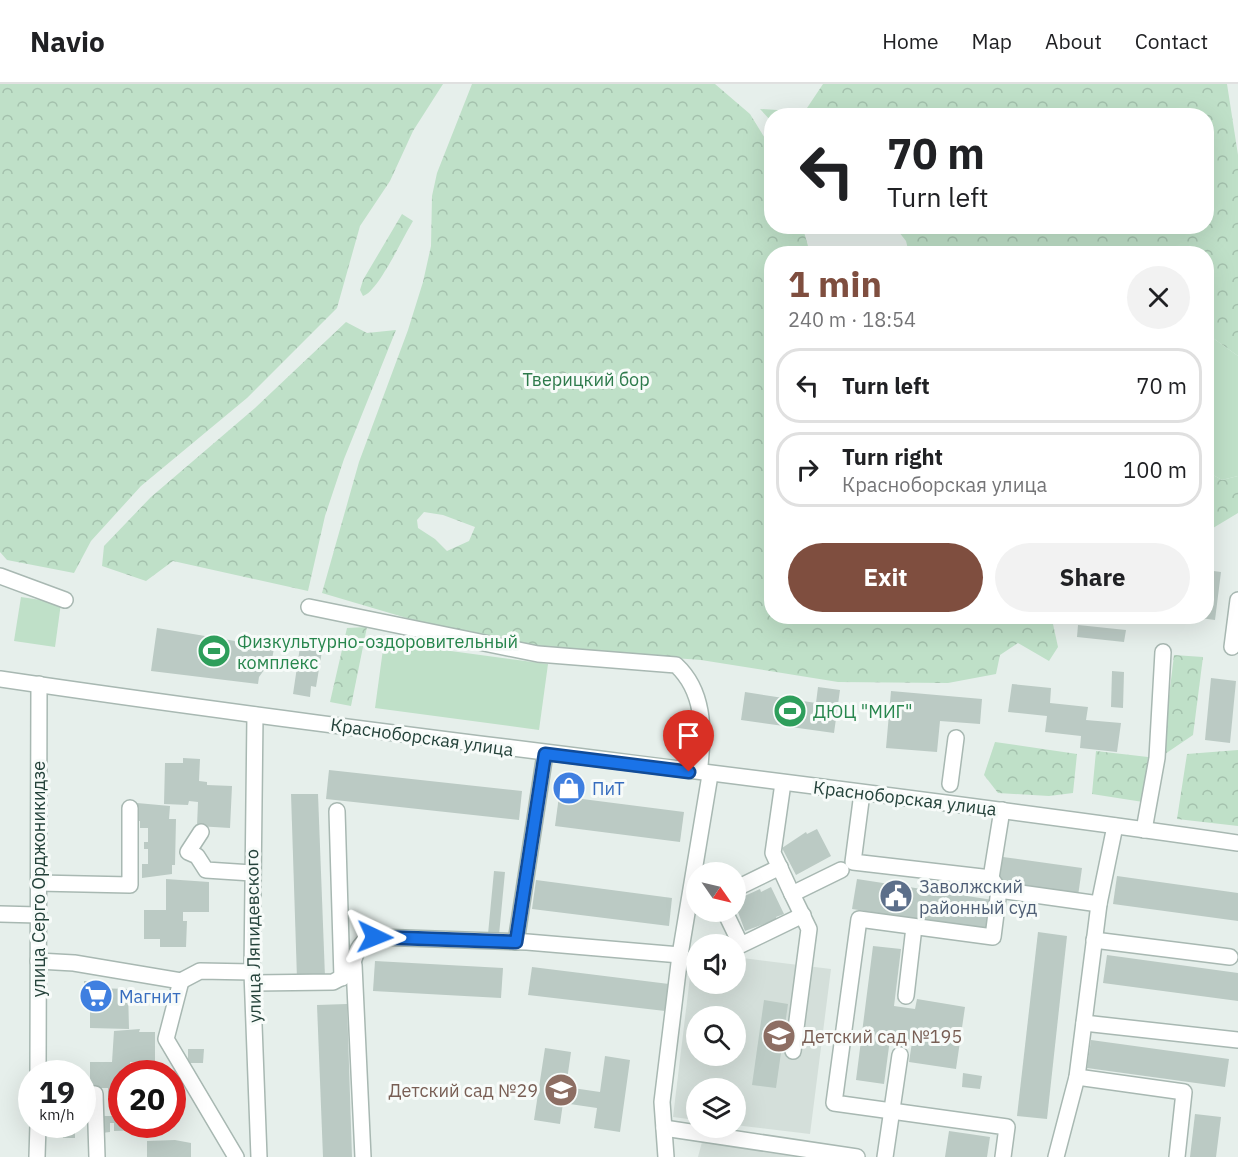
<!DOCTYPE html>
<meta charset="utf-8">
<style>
body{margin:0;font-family:"IBM Plex Sans",sans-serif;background:#f2f2f2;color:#202124;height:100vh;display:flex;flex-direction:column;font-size:22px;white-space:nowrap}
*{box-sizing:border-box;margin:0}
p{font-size:20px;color:#757577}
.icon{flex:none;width:33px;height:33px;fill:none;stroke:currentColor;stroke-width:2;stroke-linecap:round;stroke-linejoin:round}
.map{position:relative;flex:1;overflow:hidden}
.side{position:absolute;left:764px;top:162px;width:450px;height:378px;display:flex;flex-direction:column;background:#fff;border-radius:24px;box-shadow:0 6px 24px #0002}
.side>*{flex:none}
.hud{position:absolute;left:764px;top:24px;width:450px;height:126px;border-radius:24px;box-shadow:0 6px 24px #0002;background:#fff;color:#202124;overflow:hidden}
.needle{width:39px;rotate:124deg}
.tools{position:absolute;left:686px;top:778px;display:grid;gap:12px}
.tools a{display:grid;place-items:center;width:60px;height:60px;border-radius:50%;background:#fff;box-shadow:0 6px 24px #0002;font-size:30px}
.speed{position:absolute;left:18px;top:976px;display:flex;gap:12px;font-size:30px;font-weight:700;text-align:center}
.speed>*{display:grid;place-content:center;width:78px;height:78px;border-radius:50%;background:#fff;box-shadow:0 6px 24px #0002;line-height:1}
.speed small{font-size:15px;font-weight:400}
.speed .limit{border:9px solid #d22;background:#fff;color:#111}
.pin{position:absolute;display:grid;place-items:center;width:51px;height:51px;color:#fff;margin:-62px -26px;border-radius:50% 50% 50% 0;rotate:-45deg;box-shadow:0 0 6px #0007}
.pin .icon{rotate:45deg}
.me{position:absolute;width:66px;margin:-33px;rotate:92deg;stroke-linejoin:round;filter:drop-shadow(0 0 4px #0008)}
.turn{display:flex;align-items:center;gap:21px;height:126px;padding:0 24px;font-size:27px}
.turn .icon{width:78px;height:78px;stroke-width:2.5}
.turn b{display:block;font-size:42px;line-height:51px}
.round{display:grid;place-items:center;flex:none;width:63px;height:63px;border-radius:32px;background:#f2f2f2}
.head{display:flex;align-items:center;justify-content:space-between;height:102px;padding:0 24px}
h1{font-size:36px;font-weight:700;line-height:45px;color:#7f4e3f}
.action{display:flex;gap:12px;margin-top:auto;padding:12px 24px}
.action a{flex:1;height:69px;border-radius:36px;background:#7f4e3f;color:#fff;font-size:24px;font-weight:700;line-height:69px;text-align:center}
.action a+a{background:#f2f2f2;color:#202124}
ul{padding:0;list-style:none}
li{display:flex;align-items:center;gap:18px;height:75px;margin:0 12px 9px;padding:0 12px;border:3px solid #e0e0e0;border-radius:24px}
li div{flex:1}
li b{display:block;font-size:22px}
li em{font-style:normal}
header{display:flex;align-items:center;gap:36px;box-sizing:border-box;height:84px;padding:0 30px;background:#fff;border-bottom:2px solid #e0e0e0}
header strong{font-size:28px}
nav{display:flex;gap:33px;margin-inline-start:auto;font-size:21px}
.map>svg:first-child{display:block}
.built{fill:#d4dfda;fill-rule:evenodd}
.forest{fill:url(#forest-crowns);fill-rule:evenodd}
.green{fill:#bfe0c8}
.building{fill:#bbcac4}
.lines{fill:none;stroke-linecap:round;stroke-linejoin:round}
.minor-casing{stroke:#a8b8b2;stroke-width:18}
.minor{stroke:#fff;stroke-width:15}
.route-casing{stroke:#114b97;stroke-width:15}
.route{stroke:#1a73e8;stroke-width:10}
.labels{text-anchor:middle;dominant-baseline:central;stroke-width:6;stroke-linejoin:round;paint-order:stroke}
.park-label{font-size:18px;fill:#2d7a4b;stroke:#f7fbf9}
.leisure-label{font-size:18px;fill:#27864d;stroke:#f7fbf9;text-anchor:start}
.street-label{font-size:18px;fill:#24423a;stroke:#f7fbf9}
.shop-label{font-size:18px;fill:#366cbe;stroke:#f7fbf9;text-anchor:start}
.service-label{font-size:18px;fill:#4e5e75;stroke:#f7fbf9;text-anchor:start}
.education-label{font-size:18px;fill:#785e54;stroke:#f7fbf9;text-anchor:start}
</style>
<header>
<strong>Navio</strong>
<nav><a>Home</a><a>Map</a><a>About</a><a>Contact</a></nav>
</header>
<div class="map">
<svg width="1238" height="1073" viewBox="0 0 1238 1073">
<defs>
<pattern id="forest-crowns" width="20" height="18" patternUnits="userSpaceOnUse" patternTransform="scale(1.5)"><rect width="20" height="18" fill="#bfe0c8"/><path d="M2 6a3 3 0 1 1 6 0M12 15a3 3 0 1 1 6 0" fill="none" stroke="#a4c1ad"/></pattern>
</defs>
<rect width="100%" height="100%" fill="#e6efeb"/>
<g class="built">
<path d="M 693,868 L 696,868 L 696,900 L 735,900 L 735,873 L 831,885 L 810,1050 L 735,1041 L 735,1005 L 696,1005 L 696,1036 L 673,1033 ZM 696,933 L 735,933 L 735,972 L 696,972 Z"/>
<polygon points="703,1054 842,1073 698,1073"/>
</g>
<g class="forest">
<polygon points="0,0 443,0 413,47 390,97 360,142 337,224 247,314 141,402 91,457 74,489 7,476 0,468"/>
<path d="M 472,0 L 715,0 L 750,30 L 771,64 L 771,142 L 810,143 L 804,148 L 810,169 L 771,170 L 771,532 L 1058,533 L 1053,540 L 1058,563 L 1049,577 L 1018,559 L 1000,571 L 996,590 L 948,599 L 838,598 L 701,576 L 498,561 L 322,509 L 359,378 L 408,246 L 423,198 L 431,162 L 432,112 L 437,89 ZM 424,428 L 443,431 L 475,443 L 469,457 L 447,467 L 435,455 L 418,444 L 417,436 Z"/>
<polygon points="823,0 1227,0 1238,71 1238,272 1206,249 1206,170 909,169 906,157 895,143 1206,142 1206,32 771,32 771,37 760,25 793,27 807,24"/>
<path d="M 402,130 L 413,137 C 403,153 378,208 363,212 L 360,206 L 363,196 Z"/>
<polygon points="346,238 367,249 396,246 344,375 325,432 308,507 173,477 146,497 102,482 104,462 151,413 255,324"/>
<polygon points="1206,387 1222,396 1238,392 1238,429 1208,447 1206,455"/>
<polygon points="367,543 351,622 330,618 347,544"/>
<polygon points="1174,571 1203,573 1193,651 1162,672"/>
<polygon points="995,658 1077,670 1073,709 1049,712 998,709 984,691"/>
<polygon points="1238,666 1238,742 1177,735 1187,670"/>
<polygon points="1096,667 1148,673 1143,718 1092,710"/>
</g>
<g class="green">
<polygon points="1206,249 1238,272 1238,392 1222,396 1206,387"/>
<polygon points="21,513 61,519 55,563 14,557"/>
<polygon points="384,558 548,580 539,646 375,624"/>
</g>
<g class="building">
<polygon points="1206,486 1221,488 1215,536 1200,534 1206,532"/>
<polygon points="1078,541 1126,546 1124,558 1077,553"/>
<polygon points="157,544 247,559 275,559 272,575 259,593 258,600 151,587"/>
<polygon points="300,563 322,567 316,603 311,602 310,613 293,610"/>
<polygon points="1112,587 1124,588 1123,624 1111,623"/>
<polygon points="1211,594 1236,597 1230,659 1205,656"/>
<polygon points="1012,600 1051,604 1050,619 1088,623 1086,636 1121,639 1117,668 1080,664 1081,652 1045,648 1047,632 1008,628"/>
<polygon points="818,603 840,606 834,649 741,636 745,608 816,619"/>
<polygon points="891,607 982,615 980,640 940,637 937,668 886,664"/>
<polygon points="183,674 200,675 199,697 207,698 207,701 232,702 230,744 197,742 198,718 189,717 188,721 164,720 165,679 183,679"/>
<polygon points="329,686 522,707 519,736 326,715"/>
<polygon points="291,710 318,710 325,893 297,895"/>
<polygon points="559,712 684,728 680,758 555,742"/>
<polygon points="137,719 170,722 169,735 176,735 175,781 172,781 172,790 142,794 142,780 148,780 148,765 144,765 144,758 148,758 148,744 140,744 140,737 135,737 133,723"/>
<polygon points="817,745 831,772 796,791 782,764 806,748 807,750"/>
<polygon points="1003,773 1082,784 1078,812 998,800"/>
<polygon points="494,787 505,788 499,851 488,850"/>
<polygon points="1117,792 1238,809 1238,837 1113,820"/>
<polygon points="166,795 209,798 209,828 183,828 183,837 187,837 186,863 160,863 160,855 144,855 144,826 166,826"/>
<polygon points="857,795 993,816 989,846 852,825"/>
<polygon points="536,796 672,814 669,842 532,825"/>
<polygon points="771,803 784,830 776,833 777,835 745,847 735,820 739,817 738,815 760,805 761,808"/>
<polygon points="1038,848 1067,852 1047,1035 1017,1032"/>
<polygon points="873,862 901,865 894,922 915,925 917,915 965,923 956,985 909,978 912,958 890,955 884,1000 856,996"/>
<polygon points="1107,871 1238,889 1238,917 1103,899"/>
<polygon points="375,877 503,884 501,914 373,907"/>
<polygon points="532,883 669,900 665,927 528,911"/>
<polygon points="84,897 95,897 95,904 128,905 129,945 90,944 90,909 84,909"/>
<polygon points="764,916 788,920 776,1004 752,1001"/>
<polygon points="347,920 352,1073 323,1073 317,921"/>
<polygon points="140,945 139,948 155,948 155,978 130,978 130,987 134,987 134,990 122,990 122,1013 108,1013 108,1004 90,1004 90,978 112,978 114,947"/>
<polygon points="1091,956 1229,975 1225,1003 1087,984"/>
<polygon points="545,964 571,968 566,1003 600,1008 605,972 630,976 620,1048 594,1044 597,1024 563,1019 560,1040 534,1036"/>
<polygon points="188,965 204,965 203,979 188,979"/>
<polygon points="963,989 982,992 980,1005 962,1003"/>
<polygon points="113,1014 122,1014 122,1041 146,1041 146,1046 114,1047 114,1039 110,1039 110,1048 101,1049 101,1032 114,1032"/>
<polygon points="1195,1030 1221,1033 1216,1073 1190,1073"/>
<polygon points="62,1041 75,1041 75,1054 63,1054"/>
<polygon points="949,1047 990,1053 987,1073 945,1073"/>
<polygon points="175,1056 191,1059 191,1073 147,1073 147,1057"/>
</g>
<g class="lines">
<defs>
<g id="minor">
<polyline points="0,492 65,516"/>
<path d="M 309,523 L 538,570 L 676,581 C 704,607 704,645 700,681 L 696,684 L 683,682"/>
<polyline points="1232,563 1238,516"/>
<path d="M 0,595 C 412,656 826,699 1238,759"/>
<polyline points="255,631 252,888 259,1073"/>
<polyline points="783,699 773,769 792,810"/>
<polyline points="950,700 956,654"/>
<polyline points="862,709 853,778 991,794"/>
<polyline points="1002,726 991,794 999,806 993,853 859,835 834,1019 1007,1043 1003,1073"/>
<polyline points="337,727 342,894"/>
<polyline points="1144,746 1157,674 1163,568"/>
<polyline points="201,748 188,768 197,772 206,786 252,789"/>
<polyline points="38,799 130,801 130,724"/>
<polyline points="735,805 780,783"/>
<polyline points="999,806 1099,820"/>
<polyline points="725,828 741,861 803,831"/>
<polyline points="0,830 38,831"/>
<polyline points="1094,856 1230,873"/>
<polyline points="516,858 545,670"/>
<polyline points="38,877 74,879 181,897 200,887 252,888"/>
<polyline points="354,881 363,1073"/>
<polyline points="181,897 166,955 236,1073"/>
<path d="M 253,899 L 333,898 C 359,886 350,872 362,860 C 366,857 371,855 375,853 L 527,858 L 680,871"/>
<polyline points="906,912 914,843"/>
<polyline points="1084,939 1238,956"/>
<polyline points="793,967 809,845 792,810 841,786"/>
<polyline points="38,990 39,600"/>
<polyline points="1077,993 1184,1008 1177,1073"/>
<polyline points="82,1009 95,1010 97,1073"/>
<polyline points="664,1044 857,1073"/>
<polyline points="37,1073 38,1041"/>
<polyline points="666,1073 662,1018 680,871 710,691"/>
<polyline points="885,1073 900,971"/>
<polyline points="1056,1073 1077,993 1099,820 1115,742"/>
</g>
</defs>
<use href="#minor" class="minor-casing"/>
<use href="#minor" class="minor"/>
</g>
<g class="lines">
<defs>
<polyline id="route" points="375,853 516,858 545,670 689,688"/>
</defs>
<use href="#route" class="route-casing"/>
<use href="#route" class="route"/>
</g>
<defs>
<symbol id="stadium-disc" viewBox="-11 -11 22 22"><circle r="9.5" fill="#2e9e5b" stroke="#f7fbf9"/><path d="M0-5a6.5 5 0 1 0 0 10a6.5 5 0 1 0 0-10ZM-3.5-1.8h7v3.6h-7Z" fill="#fff"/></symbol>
<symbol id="shop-disc" viewBox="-11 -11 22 22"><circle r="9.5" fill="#3f7fe0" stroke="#f7fbf9"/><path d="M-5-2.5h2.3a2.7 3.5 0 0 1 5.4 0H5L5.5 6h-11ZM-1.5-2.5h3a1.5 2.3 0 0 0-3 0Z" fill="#fff"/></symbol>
<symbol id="civic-disc" viewBox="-11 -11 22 22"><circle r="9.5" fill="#5c6f8a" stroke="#f7fbf9"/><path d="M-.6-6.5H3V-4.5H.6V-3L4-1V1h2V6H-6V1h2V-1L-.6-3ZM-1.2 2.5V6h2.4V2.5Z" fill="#fff"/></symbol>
<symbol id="supermarket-disc" viewBox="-11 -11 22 22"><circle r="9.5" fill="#3f7fe0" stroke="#f7fbf9"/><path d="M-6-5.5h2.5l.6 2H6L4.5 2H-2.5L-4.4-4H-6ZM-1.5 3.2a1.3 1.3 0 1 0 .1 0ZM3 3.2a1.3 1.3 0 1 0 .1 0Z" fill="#fff"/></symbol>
<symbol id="school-disc" viewBox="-11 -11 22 22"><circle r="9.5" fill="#8d6e63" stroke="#f7fbf9"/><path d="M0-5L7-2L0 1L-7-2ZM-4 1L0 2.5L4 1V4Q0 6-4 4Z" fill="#fff"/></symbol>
</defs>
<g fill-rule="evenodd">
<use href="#stadium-disc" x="195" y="548" width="38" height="38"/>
<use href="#stadium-disc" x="771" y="608" width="38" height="38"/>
<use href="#shop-disc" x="550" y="685" width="38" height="38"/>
<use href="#civic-disc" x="877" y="793" width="38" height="38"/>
<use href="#supermarket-disc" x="77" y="893" width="38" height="38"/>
<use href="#school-disc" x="760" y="933" width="38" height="38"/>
<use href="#school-disc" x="542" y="987" width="38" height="38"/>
</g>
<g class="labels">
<g class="park-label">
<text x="586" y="295">Тверицкий бор</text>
</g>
<g class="leisure-label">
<text x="237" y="557">Физкультурно-оздоровительный<tspan x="237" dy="21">комплекс</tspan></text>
<text x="813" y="627">ДЮЦ "МИГ"</text>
</g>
<g class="street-label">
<text transform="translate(422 653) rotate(8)">Красноборская улица</text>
<text transform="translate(905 714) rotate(7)">Красноборская улица</text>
<text transform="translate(38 795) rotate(-90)">улица Серго Орджоникидзе</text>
<text transform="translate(253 852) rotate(-91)">улица Ляпидевского</text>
</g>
<g class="shop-label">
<text x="592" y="704">ПиТ</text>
<text x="119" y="912">Магнит</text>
</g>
<g class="service-label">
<text x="919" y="802">Заволжский<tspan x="919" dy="21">районный суд</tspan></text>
</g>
<g class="education-label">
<text x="802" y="952">Детский сад №195</text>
<text x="538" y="1006" text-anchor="end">Детский сад №29</text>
</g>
</g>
</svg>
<div class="tools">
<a><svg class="needle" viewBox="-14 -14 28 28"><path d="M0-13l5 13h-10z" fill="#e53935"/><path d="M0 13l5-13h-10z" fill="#757577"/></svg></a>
<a><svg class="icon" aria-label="sound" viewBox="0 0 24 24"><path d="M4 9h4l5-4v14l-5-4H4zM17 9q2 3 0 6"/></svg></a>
<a><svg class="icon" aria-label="search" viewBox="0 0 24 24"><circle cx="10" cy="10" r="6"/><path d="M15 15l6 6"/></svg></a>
<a><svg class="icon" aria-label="layers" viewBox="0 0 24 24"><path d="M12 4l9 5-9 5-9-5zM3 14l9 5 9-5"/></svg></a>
</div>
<div class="speed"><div>19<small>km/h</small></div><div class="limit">20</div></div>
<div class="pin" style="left:689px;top:688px;background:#d93025"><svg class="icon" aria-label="arrive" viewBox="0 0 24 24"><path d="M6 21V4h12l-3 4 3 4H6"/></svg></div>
<svg class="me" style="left:375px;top:853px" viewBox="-20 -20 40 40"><path d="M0-17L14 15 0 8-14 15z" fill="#1a73e8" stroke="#fff" stroke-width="4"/></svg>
<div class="hud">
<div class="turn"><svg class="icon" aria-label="left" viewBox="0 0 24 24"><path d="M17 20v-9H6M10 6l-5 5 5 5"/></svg><div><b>70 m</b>Turn left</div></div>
</div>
<section class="side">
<div class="head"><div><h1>1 min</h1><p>240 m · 18:54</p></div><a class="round"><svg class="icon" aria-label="close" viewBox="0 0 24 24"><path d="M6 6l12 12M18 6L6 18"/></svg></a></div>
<ul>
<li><svg class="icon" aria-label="left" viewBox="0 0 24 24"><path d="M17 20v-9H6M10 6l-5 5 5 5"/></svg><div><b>Turn left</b></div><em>70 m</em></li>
<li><svg class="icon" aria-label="right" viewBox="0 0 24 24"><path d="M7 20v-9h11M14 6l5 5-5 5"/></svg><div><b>Turn right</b><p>Красноборская улица</p></div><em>100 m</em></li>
</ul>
<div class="action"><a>Exit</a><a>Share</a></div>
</section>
</div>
